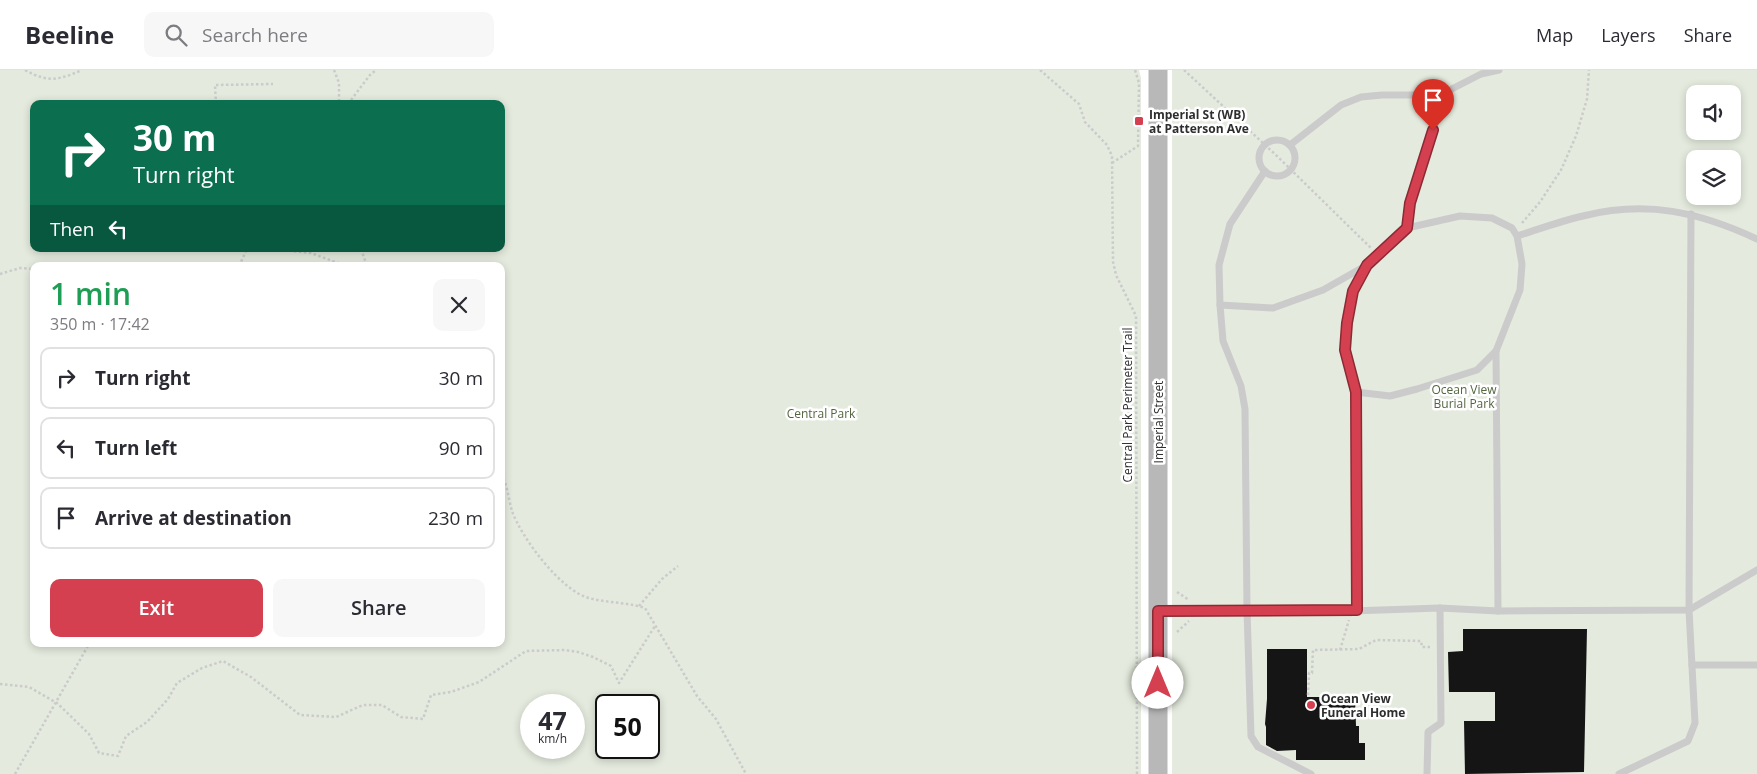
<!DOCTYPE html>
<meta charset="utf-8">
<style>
body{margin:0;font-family:"Open Sans",sans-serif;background:#f7f7f7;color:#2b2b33;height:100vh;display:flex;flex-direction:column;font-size:19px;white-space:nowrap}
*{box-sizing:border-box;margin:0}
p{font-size:16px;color:#7c7c81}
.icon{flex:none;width:28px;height:28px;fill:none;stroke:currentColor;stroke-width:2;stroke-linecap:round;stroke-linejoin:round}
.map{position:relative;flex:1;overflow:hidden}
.sheet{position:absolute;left:30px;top:192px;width:475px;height:385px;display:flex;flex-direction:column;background:#fff;border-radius:10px;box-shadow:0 2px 8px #0003}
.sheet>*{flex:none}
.top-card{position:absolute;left:30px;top:30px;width:475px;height:152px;border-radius:10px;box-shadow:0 2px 8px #0003;background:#0b6e4f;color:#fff;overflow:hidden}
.fabs{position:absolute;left:1686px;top:15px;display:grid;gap:10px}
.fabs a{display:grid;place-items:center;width:55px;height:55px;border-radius:10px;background:#fff;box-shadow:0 2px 8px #0003;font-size:25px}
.speed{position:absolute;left:520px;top:624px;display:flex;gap:10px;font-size:25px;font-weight:700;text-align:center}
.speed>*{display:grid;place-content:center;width:65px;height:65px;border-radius:50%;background:#fff;box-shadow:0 2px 8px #0003;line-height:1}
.speed small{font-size:12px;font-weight:400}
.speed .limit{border:2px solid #111;border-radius:8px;background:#fff;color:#111}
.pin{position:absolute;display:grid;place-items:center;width:42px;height:42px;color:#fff;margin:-51px -21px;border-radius:50% 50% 50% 0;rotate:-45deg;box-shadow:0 0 5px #0007}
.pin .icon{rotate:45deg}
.me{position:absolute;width:55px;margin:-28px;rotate:0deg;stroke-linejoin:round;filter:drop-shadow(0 0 4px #0008)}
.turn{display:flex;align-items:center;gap:18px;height:105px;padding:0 20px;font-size:22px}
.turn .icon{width:65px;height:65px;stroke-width:2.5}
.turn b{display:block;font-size:35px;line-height:42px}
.then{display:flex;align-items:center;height:48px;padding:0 20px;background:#0003;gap:10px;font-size:19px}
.round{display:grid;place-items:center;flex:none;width:52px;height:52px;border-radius:10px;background:#f7f7f7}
.summary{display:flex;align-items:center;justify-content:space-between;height:85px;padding:0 20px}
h1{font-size:30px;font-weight:600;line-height:38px;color:#1e9e55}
.primary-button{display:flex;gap:10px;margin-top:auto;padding:10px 20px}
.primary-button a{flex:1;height:58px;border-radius:10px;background:#d54050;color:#fff;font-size:20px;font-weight:600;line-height:58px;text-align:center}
.primary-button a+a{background:#f7f7f7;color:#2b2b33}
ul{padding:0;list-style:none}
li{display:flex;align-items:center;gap:15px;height:62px;margin:0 10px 8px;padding:0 10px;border:2px solid #e1e1e2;border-radius:10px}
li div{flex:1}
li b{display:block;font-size:19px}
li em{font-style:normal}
header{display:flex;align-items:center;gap:30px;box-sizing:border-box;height:70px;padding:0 25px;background:#fff;border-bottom:1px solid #e1e1e2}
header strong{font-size:24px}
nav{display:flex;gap:28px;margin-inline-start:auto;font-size:18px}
.search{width:350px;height:45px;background:#f7f7f7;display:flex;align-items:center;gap:12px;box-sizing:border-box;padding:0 18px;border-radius:10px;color:#7c7c81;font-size:19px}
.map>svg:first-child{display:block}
.green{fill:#e4eadd;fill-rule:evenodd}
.building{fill:#151515}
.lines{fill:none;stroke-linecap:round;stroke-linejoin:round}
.path{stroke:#cbcbcb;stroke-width:2.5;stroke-dasharray:2.5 2.5;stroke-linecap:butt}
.service{stroke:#cbcbcb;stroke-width:7}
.secondary{stroke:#b8b8b8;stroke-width:19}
.route-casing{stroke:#8a2a34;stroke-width:12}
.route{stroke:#d54050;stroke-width:9}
.poi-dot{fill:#d54050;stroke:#fff;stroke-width:2}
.labels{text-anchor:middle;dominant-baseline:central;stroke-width:5;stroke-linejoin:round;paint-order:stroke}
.poi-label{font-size:12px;font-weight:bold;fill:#2e2e2e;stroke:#fff;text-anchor:start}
.park-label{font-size:12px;fill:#52653f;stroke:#fff}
.street-label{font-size:12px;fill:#2e2e2e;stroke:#fff}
</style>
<header>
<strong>Beeline</strong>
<div class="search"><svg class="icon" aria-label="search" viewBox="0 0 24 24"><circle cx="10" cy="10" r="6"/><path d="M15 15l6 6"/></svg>Search here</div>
<nav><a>Map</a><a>Layers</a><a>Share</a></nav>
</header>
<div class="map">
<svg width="1757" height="704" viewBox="0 0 1757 704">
<rect width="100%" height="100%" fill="#fff"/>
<g class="green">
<path d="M 0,0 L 1139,0 L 1141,8 L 1141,704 L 0,704 ZM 34,34 L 501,34 L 501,179 L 34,179 ZM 34,196 L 501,196 L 501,574 L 34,574 ZM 531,635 L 574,635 L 574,678 L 531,678 ZM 606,635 L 649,635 L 649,678 L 606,678 Z"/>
<path d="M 1172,0 L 1757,0 L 1757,704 L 1172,704 ZM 1695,24 L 1732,24 L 1732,61 L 1695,61 ZM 1695,89 L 1732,89 L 1732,126 L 1695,126 Z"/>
</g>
<g class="building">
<polygon points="1463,559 1587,559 1584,702 1465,704 1464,651 1495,651 1495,622 1449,622 1448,582 1463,581"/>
<polygon points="1267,579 1307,579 1307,627 1355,627 1356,656 1359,656 1359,673 1365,673 1365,690 1296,690 1296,680 1277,681 1266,675 1266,657 1265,654 1267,629"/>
</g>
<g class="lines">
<g class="path">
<path d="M 25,0 C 48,13 59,10 82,0"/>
<polyline points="334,0 339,13 339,34"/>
<polyline points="1040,0 1079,34 1085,52 1107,75 1112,86 1113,192 1116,205 1136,246 1137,704"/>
<polyline points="1184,0 1277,86 1371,178"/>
<polyline points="216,34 215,15 273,14"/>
<polyline points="348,34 370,5 376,0"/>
<polyline points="1112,93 1138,76 1139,13 1135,0"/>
<polyline points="1522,153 1540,132 1561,100 1576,66 1587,29 1589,0"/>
<polyline points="274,179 311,183 346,196"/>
<polyline points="361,179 367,196"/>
<polyline points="239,196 247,179"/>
<polyline points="0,204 20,198 34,199"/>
<path d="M 501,404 C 508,415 508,428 512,441 C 521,467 561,521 589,528 C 607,533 626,532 645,538 L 697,626 L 716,649 L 746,704"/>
<polyline points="1177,522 1189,530"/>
<polyline points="639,536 662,509 678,496"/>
<polyline points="1177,562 1189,551"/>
<polyline points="1340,580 1349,550"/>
<polyline points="0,614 29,617 57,633 89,664 99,683 118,686 126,666 147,652 168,629 177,613 202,598 223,591 251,607 300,645 336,647 363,635 382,635 401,647 423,649 431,625 451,622 479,612 526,581 565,580 578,582 593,587 611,596 619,613 655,556"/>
<polyline points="1308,625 1309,603 1312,603 1313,580 1359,579 1376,570 1421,571 1422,577 1430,577"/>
<polyline points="15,704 89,574"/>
</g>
<g class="service">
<circle cx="1277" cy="88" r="18"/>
<polyline points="1290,75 1341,35 1361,27 1382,25 1440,25 1481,4 1499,0"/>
<polyline points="1265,101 1230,154 1219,195 1220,235 1223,271 1241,316 1245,339 1247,540 1251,666 1258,677 1311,704"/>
<polyline points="1407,158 1410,133 1439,41 1440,25"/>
<path d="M 1517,166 C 1539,159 1561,151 1583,146 C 1647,130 1699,142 1757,169"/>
<polyline points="1220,235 1273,238 1323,220 1367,195"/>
<polyline points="1496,281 1498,541"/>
<polyline points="1356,322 1390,326 1417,319 1477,300 1496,281 1520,220 1522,194 1517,166 1512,158 1492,148 1460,146 1407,158 1367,195 1353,221 1347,253 1345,280 1356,322 1357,540"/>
<polyline points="1159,541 1351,541 1440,538 1498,541 1689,540 1757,500"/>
<polyline points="1692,595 1757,595"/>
<polyline points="1427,704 1428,662 1441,653 1440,538"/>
<polyline points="1619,704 1688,671 1695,653 1689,540 1691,144"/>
</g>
<polyline class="secondary" points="1158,0 1158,704"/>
</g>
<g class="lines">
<defs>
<polyline id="route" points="1158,613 1158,541 1357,540 1356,322 1345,280 1347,253 1353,221 1367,195 1407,158 1410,133 1433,60"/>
</defs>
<use href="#route" class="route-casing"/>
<use href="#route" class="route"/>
</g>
<g class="poi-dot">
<rect x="1134" y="46" width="10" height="10" rx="2.5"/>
<circle cx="1311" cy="635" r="5"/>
</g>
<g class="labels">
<g class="poi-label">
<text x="1149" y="44">Imperial St (WB)<tspan x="1149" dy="14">at Patterson Ave</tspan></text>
<text x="1321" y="628">Ocean View<tspan x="1321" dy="14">Funeral Home</tspan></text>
</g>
<g class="park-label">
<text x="1464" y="319">Ocean View<tspan x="1464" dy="14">Burial Park</tspan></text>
<text x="821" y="343">Central Park</text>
</g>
<g class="street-label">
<text transform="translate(1127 335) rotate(-90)">Central Park Perimeter Trail</text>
<text transform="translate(1158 352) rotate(-90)">Imperial Street</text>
</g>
</g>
</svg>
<div class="fabs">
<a><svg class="icon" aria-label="sound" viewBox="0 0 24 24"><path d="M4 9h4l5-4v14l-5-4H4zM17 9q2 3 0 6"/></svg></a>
<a><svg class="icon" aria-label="layers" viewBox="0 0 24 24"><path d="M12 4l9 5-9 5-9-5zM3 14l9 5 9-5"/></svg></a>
</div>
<div class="speed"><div>47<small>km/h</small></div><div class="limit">50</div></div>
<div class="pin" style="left:1433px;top:60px;background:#d93025"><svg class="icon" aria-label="arrive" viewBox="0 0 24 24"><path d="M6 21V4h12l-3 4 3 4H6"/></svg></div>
<svg class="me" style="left:1158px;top:613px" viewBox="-20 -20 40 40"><circle r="19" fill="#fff"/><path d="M0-13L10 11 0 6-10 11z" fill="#d54050"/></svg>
<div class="top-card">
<div class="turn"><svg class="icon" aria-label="right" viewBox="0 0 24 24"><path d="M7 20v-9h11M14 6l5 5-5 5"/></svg><div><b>30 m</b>Turn right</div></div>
<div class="then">Then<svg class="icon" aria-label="left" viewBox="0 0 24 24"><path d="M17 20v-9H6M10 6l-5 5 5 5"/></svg></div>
</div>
<section class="sheet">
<div class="summary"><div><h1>1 min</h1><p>350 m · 17:42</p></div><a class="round"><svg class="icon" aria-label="close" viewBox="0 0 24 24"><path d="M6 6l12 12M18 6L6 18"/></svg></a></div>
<ul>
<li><svg class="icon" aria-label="right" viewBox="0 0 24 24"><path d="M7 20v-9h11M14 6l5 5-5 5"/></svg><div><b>Turn right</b></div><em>30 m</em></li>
<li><svg class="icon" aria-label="left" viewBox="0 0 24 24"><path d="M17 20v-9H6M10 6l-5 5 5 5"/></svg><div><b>Turn left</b></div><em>90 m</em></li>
<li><svg class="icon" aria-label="arrive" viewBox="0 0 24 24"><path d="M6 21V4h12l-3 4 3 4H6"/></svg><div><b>Arrive at destination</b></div><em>230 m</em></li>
</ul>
<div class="primary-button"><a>Exit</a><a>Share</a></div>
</section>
</div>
